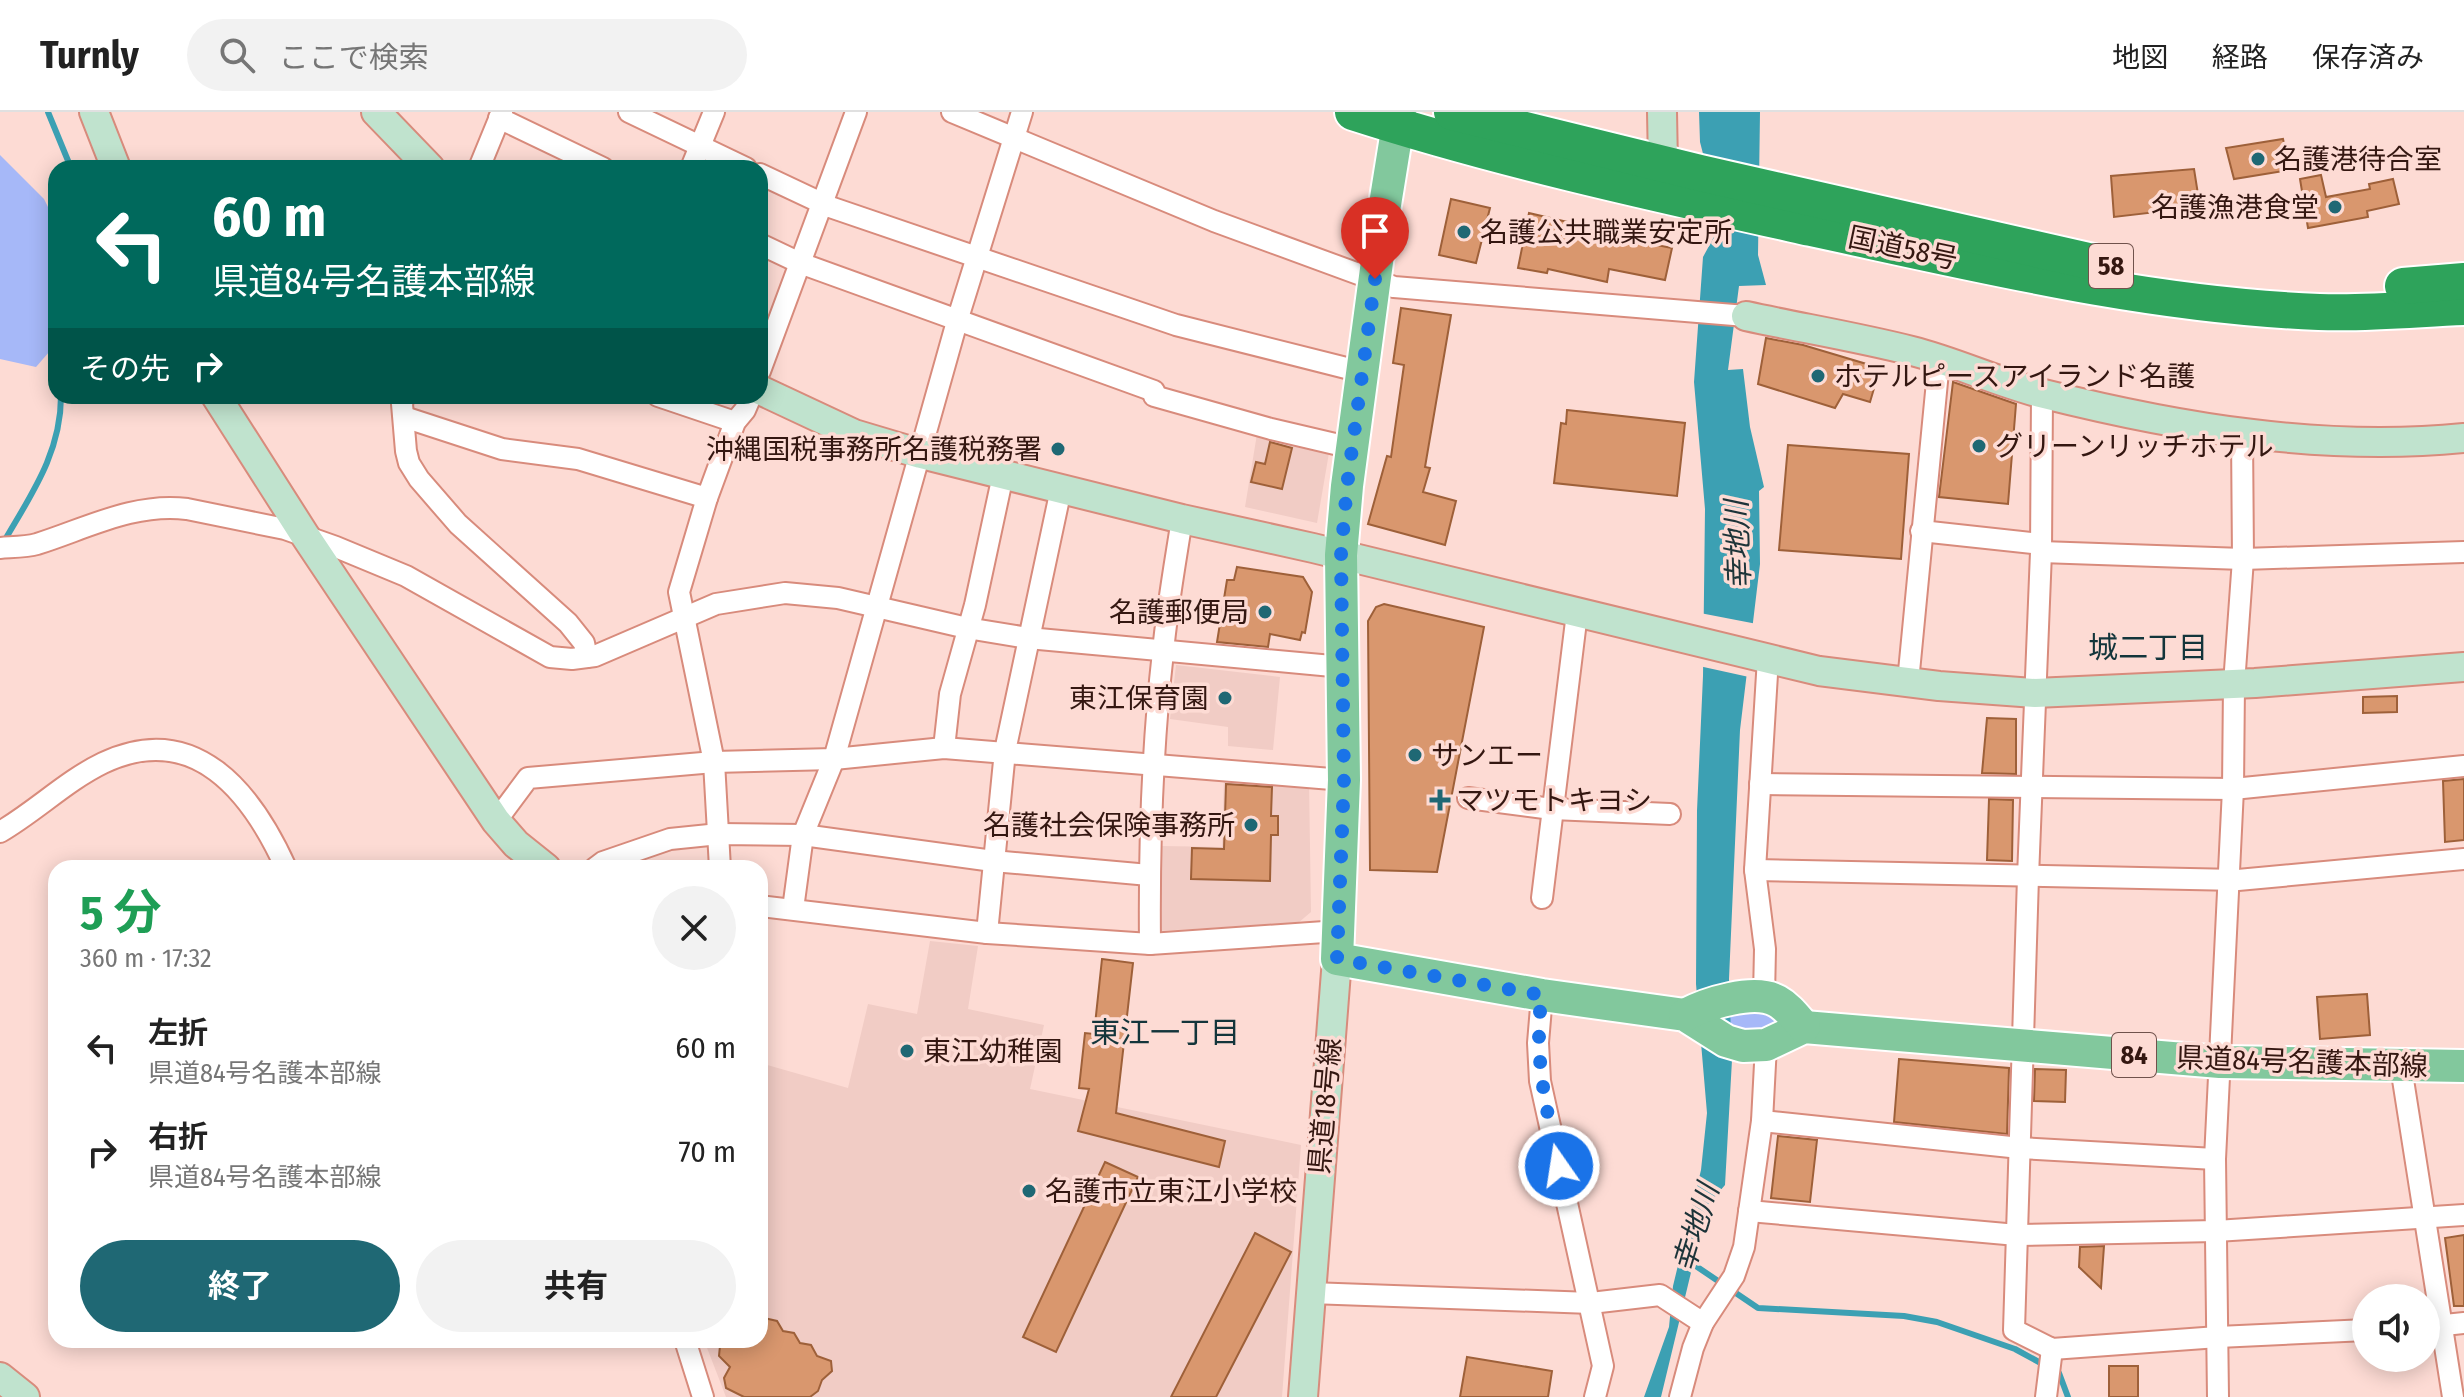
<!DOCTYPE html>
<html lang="ja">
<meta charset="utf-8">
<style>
body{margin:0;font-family:"Fira Sans Condensed","Noto Sans JP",sans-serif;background:#f2f2f2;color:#222;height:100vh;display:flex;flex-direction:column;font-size:30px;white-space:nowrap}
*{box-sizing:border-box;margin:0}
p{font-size:26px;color:#767676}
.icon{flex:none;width:44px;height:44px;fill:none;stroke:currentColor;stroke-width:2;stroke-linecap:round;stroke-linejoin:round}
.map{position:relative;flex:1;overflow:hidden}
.drawer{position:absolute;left:48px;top:748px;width:720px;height:488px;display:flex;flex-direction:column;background:#fff;border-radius:24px;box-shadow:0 4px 20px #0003}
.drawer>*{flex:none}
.banner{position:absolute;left:48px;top:48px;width:720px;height:244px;border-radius:24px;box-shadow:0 4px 20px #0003;background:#00695c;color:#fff;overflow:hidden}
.tools{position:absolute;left:2352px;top:1172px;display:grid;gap:16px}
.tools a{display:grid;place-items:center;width:88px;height:88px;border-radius:50%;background:#fff;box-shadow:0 4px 20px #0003;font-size:40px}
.pin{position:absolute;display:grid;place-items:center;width:68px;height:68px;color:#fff;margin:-82px -34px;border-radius:50% 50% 50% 0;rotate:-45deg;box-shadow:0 0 8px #0007}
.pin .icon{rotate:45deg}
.me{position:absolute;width:88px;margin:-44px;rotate:347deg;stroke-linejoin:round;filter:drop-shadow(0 0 6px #0008)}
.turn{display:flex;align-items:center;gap:28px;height:168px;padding:0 32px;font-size:36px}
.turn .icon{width:104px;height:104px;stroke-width:2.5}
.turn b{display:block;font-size:56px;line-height:68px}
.then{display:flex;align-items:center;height:76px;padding:0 32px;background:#0003;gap:16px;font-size:30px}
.round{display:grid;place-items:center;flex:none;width:84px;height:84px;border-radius:42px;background:#f2f2f2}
.head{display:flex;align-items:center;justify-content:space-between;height:136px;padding:0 32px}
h1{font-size:48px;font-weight:700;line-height:60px;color:#1e9e55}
.button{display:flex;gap:16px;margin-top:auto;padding:16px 32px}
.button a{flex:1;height:92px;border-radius:48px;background:#1f6874;color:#fff;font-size:32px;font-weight:700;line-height:92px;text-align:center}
.button a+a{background:#f2f2f2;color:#222}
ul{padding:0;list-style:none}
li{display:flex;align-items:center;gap:24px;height:104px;padding:0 32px}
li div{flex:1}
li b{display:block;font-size:30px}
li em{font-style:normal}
header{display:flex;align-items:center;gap:48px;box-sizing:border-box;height:112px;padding:0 40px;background:#fff;border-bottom:2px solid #e0e0e0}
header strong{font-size:38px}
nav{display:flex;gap:44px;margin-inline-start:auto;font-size:28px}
.search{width:560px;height:72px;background:#f2f2f2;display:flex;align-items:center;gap:20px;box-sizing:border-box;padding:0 28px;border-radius:44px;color:#767676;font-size:30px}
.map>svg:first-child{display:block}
.built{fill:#f1ccc5}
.green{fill:#a6b8f8}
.water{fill:#3ca0b3}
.pier{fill:#fddbd4}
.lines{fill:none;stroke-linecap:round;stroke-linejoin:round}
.stream{stroke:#3ca0b3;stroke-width:6}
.building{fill:#d9976e;stroke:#9e6039;stroke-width:2}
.street-casing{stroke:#d88b7c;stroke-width:24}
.secondary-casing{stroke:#d88b7c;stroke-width:32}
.primary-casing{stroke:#fff;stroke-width:36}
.highway-casing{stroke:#fff;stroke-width:40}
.street{stroke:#fff;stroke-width:20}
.secondary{stroke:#c0e3ce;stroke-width:28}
.primary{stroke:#82c89d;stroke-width:32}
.highway{stroke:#2ea35b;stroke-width:36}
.route{stroke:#1a73e8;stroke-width:14;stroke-dasharray:0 25.2}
.poi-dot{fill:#1f6874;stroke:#fddbd4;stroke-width:3}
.labels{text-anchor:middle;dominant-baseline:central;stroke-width:7;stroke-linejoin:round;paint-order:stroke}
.shield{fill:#fddbd4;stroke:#70524c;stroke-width:2}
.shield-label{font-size:26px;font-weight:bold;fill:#341711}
.poi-label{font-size:28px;fill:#341711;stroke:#fddbd4;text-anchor:start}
.street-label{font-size:28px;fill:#341711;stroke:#fddbd4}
.water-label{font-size:30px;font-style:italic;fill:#1d3439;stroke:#fddbd4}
.neighbourhood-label{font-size:30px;fill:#13353b;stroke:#fddbd4}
</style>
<header>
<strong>Turnly</strong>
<div class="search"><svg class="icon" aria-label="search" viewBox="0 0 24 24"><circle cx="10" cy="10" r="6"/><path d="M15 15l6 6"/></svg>ここで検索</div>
<nav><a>地図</a><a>経路</a><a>保存済み</a></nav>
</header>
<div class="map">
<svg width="2464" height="1285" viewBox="0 0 2464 1285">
<rect width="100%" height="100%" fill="#fddbd4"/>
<g class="built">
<polygon points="1257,322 1330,335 1317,411 1245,395"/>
<polygon points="1176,553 1280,565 1273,638 1228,634 1228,615 1170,607"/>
<polygon points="1224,664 1309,670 1311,800 1298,811 1157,819 1161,734 1222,735"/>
<polygon points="930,829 978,834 968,897 1044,913 1030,977 1301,1033 1282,1285 726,1285 704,1228 760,1228 760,951 848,976 868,892 917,902"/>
</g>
<g class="green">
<polygon points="0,43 44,87 56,111 56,232 36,255 0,247"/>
<polygon points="1724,895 1783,901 1780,918 1727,922"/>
</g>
<polygon class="water" points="1699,0 1760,0 1758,143 1766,173 1739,174 1728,258 1743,257 1750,315 1764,375 1759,379 1760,452 1740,618 1729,867 1732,948 1725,1073 1707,1094 1661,1285 1644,1285 1669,1215 1673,1174 1701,1058 1707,1001 1696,872 1697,699 1703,564 1705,397 1694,270 1703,145 1721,112 1700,30"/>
<polygon class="pier" points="1700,501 1757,512 1749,565 1699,554"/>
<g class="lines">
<g class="stream">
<polyline points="48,0 71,56"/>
<path d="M 2,433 C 30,384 61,342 61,284"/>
<polyline points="1687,1148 1758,1196 1904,1204 1937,1210 2015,1237 2059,1261 2068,1285"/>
</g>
</g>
<g class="building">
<polygon points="2283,27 2290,58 2234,67 2226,36"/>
<polygon points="2194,57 2200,95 2114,105 2111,64"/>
<polygon points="2321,63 2326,85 2370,77 2369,72 2393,67 2399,92 2367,99 2368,105 2308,116 2300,67"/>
<polygon points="1451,87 1490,96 1476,151 1439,143"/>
<polygon points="1529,101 1589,115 1590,113 1617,118 1616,125 1672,136 1665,168 1609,157 1607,170 1548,157 1547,161 1518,156"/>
<polygon points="1401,196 1451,203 1425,355 1430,356 1423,380 1456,389 1445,433 1368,412 1387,344 1391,345 1404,253 1393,251"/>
<polygon points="1766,226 1803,233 1880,256 1870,290 1843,282 1835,296 1758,272"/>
<polygon points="1953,270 2016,292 2008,392 1939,385"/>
<polygon points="1567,298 1685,311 1677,384 1554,371 1561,311 1566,312"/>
<polygon points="1270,330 1292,336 1282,377 1251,370 1256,350 1265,352"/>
<polygon points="1788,333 1909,342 1901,447 1779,438"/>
<polygon points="1237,455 1303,465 1312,480 1305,521 1302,520 1300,528 1270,522 1268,535 1217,530 1227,468 1234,468"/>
<polygon points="1384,492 1484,515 1437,760 1370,758 1368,509 1376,495"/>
<polygon points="2397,584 2397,600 2363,601 2363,585"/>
<polygon points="1987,606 2016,607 2016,662 1982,661"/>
<polygon points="2464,667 2464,728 2445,730 2443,669"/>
<polygon points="1226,672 1272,675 1271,704 1278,704 1278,723 1271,723 1270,769 1191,767 1192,736 1224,737"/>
<polygon points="1989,687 2013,688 2012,749 1987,748"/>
<polygon points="1102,847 1133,851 1116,1001 1225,1029 1219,1055 1078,1019 1089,977 1079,976 1085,921 1094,922"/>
<polygon points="2367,882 2370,923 2320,927 2317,885"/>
<polygon points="1899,947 2009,956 2007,1022 1894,1010"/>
<polygon points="2035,957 2066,958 2065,990 2034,989"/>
<polygon points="1778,1024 1817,1028 1810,1090 1771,1086"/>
<polygon points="1105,1050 1138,1065 1056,1240 1023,1225"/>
<polygon points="1255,1121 1291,1140 1216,1285 1171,1285"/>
<polygon points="2464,1123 2464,1194 2454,1194 2445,1126"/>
<polygon points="2104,1134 2101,1176 2079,1155 2080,1135"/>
<polygon points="760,1205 777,1209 783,1219 794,1221 800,1231 811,1233 817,1244 831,1249 832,1259 822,1268 818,1279 810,1285 744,1285 726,1276 724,1266 730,1255 719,1244 720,1234 726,1228 760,1228"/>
<polygon points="1467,1245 1552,1259 1548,1285 1460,1285"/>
<rect x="2109" y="1254" width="29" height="31"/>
</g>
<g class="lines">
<defs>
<g id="street">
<polyline points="629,0 746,56"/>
<polyline points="952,0 1214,109 1394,175 1746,204"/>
<polyline points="499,6 603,56"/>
<polyline points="479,56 502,0"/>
<polyline points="691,56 714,0"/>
<polyline points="760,62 830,95 1176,213 1362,260"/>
<polyline points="760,132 800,151 1154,279"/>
<polyline points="760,259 856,0"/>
<polyline points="2042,282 2041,440 2028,765 2014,1218 2052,1237 2218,1225 2366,1218"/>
<polyline points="404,284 402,292 406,339 409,351 419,367 458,412 568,511 584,531 587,545"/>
<polyline points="658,284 735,310"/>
<polyline points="1154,284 1271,317 1352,336"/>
<polyline points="404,305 502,337 578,347 707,386"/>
<polyline points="1921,419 2041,432"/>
<path d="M 0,436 C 12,435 26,435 37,432 C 85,417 135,390 187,397 L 285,417 L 336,435 L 406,464 L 550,545 L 572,547 L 595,544 L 716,492 L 785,481 L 838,486 L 967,516 L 1028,526 L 1343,555"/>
<polyline points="2041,440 2243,447 2464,440"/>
<polyline points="1908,570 1939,249"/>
<polyline points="944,636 950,582 975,493 1003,363"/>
<polyline points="1760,672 2233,677 2464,654"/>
<polyline points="1468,686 1552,697 1670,702"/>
<polyline points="496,709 528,666 714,650 834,647 944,636 1344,668"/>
<path d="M 0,720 C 36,699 66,669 103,651 C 195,607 252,681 286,756"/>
<polyline points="595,756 603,750 670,727 719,722 803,723 993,749 1149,763"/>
<polyline points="720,756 714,650 679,480 707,386 735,310 745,298 751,284"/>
<polyline points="1755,758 2238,768 2464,747"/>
<polyline points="1542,786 1577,501"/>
<polyline points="760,794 987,821 1150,832 1339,819"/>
<polyline points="793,797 803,723 834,647 958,206 1022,0"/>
<polyline points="987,821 1005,639 1061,377"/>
<path d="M 1150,832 C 1149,735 1152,637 1163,540 C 1167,496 1175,452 1182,407"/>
<polyline points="1542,883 1538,931 1540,969 1603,1254 1595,1285"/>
<polyline points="1764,884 1765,837 1755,758 1768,546"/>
<polyline points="2401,955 2453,1285"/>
<polyline points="1762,1009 2020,1036 2215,1047"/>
<polyline points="1749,1099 2017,1123 2216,1119 2464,1103"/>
<polyline points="1310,1181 1591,1191 1660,1183 1703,1211"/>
<polyline points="2426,1215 2464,1211"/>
<polyline points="685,1228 703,1285"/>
<polyline points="1680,1285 1693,1236 1703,1211 1734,1164 1744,1135 1762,1009 1766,933"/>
<polyline points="2046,1285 2052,1237"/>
<polyline points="2218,1285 2215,1047 2233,677 2234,572 2243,447 2242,322"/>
</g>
<g id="secondary">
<polyline points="94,0 116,56"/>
<polyline points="376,0 430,56"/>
<polyline points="1662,0 1663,52"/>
<path d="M 1746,204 C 1801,216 1857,225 1912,239 C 1956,250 1999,271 2044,282 C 2180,316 2323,340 2464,326"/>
<polyline points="760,278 854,322 921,342 1182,407 1313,436 1819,559 1939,574 2035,581 2255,571 2464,555"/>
<polyline points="216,284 304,422 496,709 516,732 546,756"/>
<polyline points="0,1265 25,1285"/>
<polyline points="1303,1285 1337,847"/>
</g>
<g id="primary">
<polyline points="1400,0 1383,105 1347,374 1341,443 1344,668 1337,847 1542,883 1685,903 1726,929 1743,934 1766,933 1804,915 2220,950 2464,954"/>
<path d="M 1685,903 C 1706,892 1754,876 1777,889 C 1788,895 1796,906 1804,915"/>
</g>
<g id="highway">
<path d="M 1353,0 C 1502,48 1658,82 1811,116 C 1979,152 2146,193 2319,200 C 2367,202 2416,197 2464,195"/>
<polyline points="1452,0 1700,61 2093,150"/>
<polyline points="2403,174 2464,169"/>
</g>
</defs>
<use href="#street" class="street-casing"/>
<use href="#secondary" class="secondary-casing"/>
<use href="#primary" class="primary-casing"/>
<use href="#highway" class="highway-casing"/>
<use href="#street" class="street"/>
<use href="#secondary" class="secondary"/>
<use href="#primary" class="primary"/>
<use href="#highway" class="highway"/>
</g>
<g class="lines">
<path class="route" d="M 1375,167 L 1347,374 L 1341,443 L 1344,668 L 1337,847 L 1542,883 C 1533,942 1546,996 1559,1054"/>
</g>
<g class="poi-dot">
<circle cx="2258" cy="47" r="8"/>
<circle cx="2335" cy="95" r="8"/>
<circle cx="1464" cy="120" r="8"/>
<circle cx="1818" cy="264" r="8"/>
<circle cx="1979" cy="334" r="8"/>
<circle cx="1058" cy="337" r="8"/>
<circle cx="1265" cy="500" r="8"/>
<circle cx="1225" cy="586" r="8"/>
<circle cx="1415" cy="643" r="8"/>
<path d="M1436 676h8v8h8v8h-8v8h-8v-8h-8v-8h8z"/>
<circle cx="1251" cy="713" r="8"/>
<circle cx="907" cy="939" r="8"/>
<circle cx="1029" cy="1079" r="8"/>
</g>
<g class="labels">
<g class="shield">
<rect x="2089" y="132" width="44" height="44" rx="6"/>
<rect x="2112" y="921" width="44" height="44" rx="6"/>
</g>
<g class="shield-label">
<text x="2111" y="154">58</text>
<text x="2134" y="943">84</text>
</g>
<g class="poi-label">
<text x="2274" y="47">名護港待合室</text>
<text x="2319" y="95" text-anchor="end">名護漁港食堂</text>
<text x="1480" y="120">名護公共職業安定所</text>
<text x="1834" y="264">ホテルピースアイランド名護</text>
<text x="1995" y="334">グリーンリッチホテル</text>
<text x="1042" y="337" text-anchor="end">沖縄国税事務所名護税務署</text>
<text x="1249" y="500" text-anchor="end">名護郵便局</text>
<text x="1209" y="586" text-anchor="end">東江保育園</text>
<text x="1431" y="643">サンエー</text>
<text x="1456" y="688">マツモトキヨシ</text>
<text x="1235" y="713" text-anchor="end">名護社会保険事務所</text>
<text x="923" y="939">東江幼稚園</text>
<text x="1045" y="1079">名護市立東江小学校</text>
</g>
<g class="street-label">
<text transform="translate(1903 136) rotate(12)">国道58号</text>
<text transform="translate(2302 950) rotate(2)">県道84号名護本部線</text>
<text transform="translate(1325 994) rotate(-85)">県道18号線</text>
</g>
<g class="water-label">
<text transform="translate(1738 433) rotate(-92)">幸地川</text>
<text transform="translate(1696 1116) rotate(-73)">幸地川</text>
</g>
<g class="neighbourhood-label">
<text x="2148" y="536">城二丁目</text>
<text x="1165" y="921">東江一丁目</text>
</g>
</g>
</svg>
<div class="tools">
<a><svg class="icon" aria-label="sound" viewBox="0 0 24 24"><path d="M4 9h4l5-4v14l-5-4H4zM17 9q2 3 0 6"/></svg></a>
</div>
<div class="pin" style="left:1375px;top:167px;background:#d93025"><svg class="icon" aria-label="arrive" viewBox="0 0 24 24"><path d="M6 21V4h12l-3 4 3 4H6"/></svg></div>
<svg class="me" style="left:1559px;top:1054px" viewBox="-20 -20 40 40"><circle r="17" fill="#1a73e8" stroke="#fff" stroke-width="3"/><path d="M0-11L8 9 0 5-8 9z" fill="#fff"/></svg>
<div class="banner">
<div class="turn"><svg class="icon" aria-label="left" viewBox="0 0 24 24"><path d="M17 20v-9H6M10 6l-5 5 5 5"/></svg><div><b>60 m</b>県道84号名護本部線</div></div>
<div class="then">その先<svg class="icon" aria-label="right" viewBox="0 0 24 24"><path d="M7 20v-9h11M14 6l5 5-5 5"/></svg></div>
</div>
<section class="drawer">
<div class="head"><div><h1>5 分</h1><p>360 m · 17:32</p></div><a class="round"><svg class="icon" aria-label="close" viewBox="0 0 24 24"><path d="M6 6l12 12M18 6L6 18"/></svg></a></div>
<ul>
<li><svg class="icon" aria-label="left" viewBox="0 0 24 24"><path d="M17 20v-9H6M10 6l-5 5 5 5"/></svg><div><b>左折</b><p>県道84号名護本部線</p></div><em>60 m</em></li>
<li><svg class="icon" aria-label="right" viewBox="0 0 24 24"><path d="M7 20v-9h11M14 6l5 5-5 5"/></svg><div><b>右折</b><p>県道84号名護本部線</p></div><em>70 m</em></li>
</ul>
<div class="button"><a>終了</a><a>共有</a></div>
</section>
</div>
